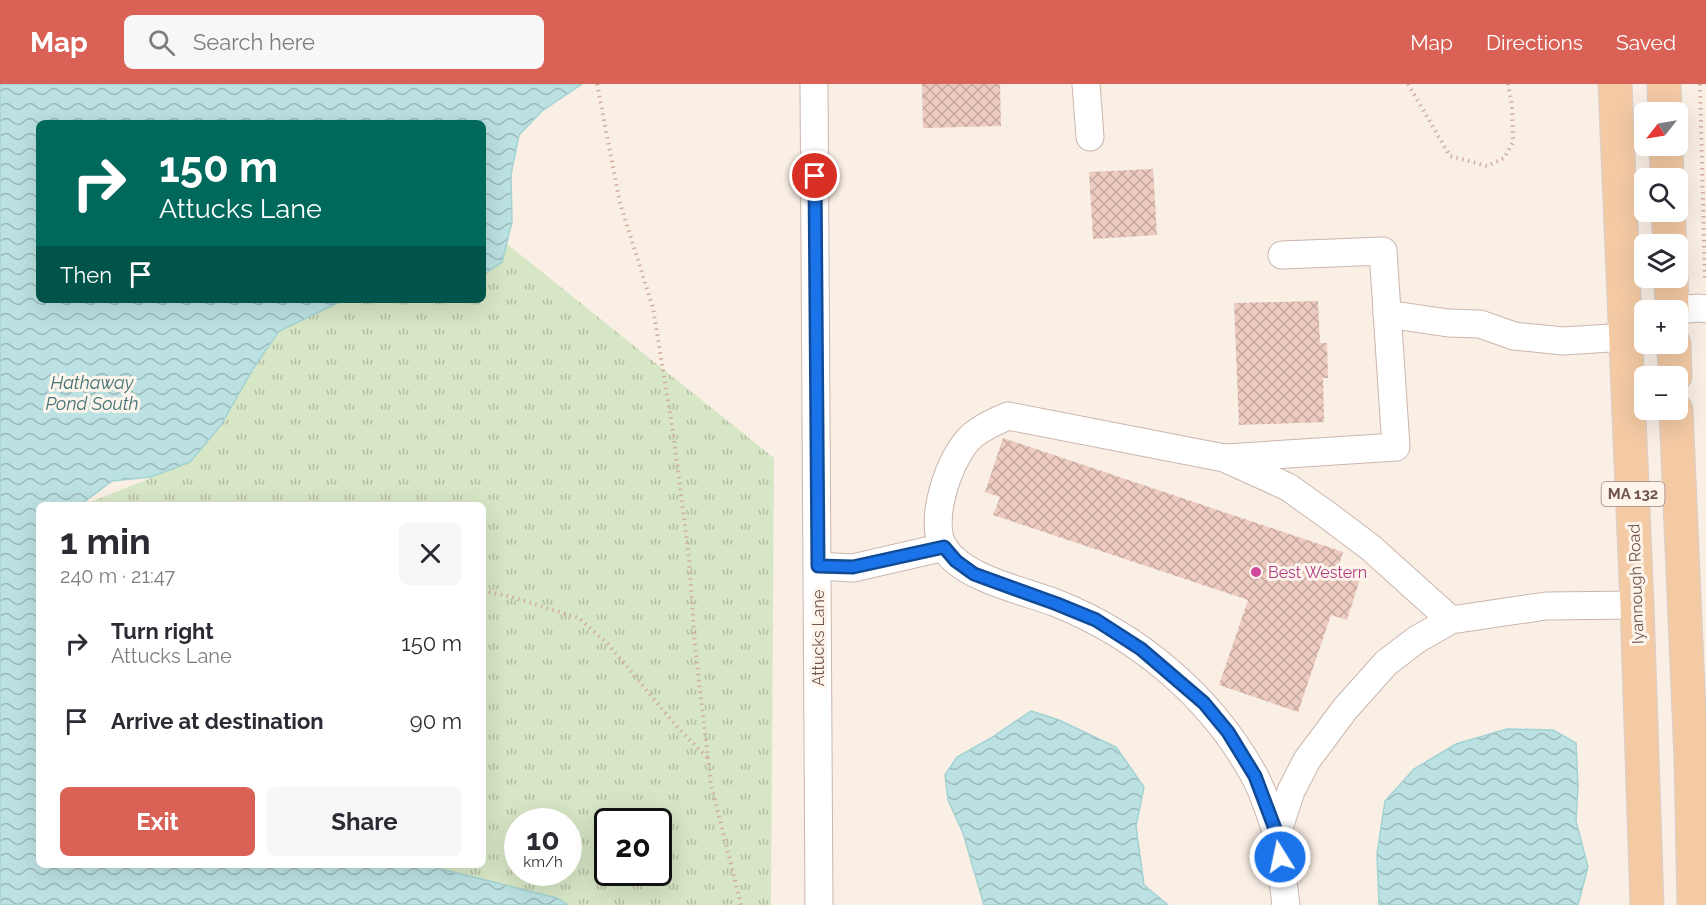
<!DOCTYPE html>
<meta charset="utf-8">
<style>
body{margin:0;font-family:Raleway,sans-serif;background:#f7f7f7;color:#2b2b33;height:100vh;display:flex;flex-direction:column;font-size:22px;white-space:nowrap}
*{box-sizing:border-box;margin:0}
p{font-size:20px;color:#7c7c81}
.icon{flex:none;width:33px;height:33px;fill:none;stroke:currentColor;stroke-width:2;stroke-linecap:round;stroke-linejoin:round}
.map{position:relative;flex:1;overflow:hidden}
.side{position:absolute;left:36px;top:418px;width:450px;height:366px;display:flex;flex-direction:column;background:#fff;border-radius:9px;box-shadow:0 6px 24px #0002}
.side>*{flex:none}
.top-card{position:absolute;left:36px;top:36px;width:450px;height:183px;border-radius:9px;box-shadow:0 6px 24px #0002;background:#00695c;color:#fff;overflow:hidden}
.needle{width:39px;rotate:239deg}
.fabs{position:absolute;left:1634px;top:18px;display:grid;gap:12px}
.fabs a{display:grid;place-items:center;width:54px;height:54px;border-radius:9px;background:#fff;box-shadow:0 6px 24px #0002;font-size:30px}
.speed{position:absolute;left:504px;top:724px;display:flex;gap:12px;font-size:30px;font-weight:700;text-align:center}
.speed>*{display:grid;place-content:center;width:78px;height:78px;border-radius:50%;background:#fff;box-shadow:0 6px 24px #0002;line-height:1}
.speed small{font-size:15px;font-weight:400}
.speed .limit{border:3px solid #111;border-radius:9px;background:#fff;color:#111}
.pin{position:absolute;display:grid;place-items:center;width:51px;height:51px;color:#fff;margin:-26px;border:3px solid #fff;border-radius:50%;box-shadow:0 2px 6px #0007}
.me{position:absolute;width:66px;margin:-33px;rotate:350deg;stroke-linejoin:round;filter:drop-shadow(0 0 4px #0008)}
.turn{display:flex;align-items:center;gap:21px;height:126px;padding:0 24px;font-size:27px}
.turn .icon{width:78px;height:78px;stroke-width:2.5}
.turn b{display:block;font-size:42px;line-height:51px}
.then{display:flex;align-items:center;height:57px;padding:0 24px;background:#0003;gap:12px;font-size:22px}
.round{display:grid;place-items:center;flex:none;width:63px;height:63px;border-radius:9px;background:#f7f7f7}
.head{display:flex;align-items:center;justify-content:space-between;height:102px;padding:0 24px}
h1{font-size:36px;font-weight:700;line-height:45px}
.button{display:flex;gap:12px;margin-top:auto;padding:12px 24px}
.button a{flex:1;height:69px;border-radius:9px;background:#d96156;color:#fff;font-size:24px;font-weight:700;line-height:69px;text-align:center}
.button a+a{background:#f7f7f7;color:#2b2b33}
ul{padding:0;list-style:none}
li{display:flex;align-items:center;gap:18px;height:78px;padding:0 24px}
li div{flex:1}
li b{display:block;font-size:22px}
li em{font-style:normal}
header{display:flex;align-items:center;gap:36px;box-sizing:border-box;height:84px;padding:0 30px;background:#d96156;color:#fff}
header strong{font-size:28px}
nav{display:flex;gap:33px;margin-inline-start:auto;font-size:21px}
.search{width:420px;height:54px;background:#f7f7f7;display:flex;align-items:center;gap:15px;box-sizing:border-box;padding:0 21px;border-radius:9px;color:#7c7c81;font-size:22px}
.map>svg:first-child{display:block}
.park{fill:url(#park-tufts);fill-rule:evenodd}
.water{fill:url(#water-waves);stroke:#a3d2d2;stroke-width:1.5}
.building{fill:url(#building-cross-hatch)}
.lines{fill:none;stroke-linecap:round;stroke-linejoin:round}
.minor-casing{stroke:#cbb6ad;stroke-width:29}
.major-casing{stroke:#d7cfcd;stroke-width:35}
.path{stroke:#d1afa3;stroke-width:4;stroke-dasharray:1.5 4.5;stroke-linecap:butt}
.minor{stroke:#fff;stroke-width:27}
.major{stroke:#f3caa4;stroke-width:33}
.route-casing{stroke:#114b97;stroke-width:15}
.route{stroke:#1a73e8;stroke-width:10}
.hotel-dot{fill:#d1479c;stroke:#fdf4eb;stroke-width:2}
.labels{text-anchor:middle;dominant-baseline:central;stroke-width:6;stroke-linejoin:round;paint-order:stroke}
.shield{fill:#fdf4eb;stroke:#9b857c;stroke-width:1.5}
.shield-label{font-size:15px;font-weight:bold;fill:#71554d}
.hotel-label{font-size:16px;fill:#b23c85;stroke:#fdf4eb;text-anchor:start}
.street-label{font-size:16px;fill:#71554d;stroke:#fdf4eb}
.water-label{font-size:18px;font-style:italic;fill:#427375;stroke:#fdf4eb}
</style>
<header>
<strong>Map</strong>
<div class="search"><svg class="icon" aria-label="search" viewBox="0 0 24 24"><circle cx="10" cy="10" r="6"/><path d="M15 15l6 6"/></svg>Search here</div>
<nav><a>Map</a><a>Directions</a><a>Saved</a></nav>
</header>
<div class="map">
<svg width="1706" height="821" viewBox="0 0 1706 821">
<defs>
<pattern id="park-tufts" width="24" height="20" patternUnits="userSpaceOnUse" patternTransform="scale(1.5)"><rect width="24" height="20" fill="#d7e6c5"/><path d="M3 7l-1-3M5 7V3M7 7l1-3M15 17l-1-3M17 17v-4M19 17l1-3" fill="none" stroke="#b3bda2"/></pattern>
<pattern id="water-waves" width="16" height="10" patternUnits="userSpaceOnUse" patternTransform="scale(1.5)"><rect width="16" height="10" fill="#bce1e2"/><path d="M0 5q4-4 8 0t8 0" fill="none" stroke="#9db9b9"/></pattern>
<pattern id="building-cross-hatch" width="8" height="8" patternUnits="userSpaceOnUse" patternTransform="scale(1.5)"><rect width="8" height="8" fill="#edcbc0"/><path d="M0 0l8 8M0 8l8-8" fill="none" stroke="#c4a89e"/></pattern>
</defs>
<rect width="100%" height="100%" fill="#faefe5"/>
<path class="park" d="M 487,144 L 774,374 L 771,821 L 474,821 L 347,782 L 483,782 L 483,422 L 81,422 L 158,391 L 176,380 L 267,254 L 317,216 L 483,216 L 483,148 ZM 518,738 L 568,738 L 568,789 L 518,789 ZM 608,738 L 658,738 L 658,789 L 608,789 Z"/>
<g class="water">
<polygon points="0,0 582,0 542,27 519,51 511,90 512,138 502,178 483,191 483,39 39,39 39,216 344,216 279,247 253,285 221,341 190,378 151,393 112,397 80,421 39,422 39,782 429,782 557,814 568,821 0,821"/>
<polygon points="1031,627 1059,636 1116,663 1144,703 1136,742 1144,801 1168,821 984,821 963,749 948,716 945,691 957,673 991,654"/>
<polygon points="1507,645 1553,646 1576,659 1578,702 1576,737 1588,783 1578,821 1379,821 1377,770 1385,717 1414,685 1456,660"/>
</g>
<g class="building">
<polygon points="922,0 1000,0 1001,42 923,44"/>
<polygon points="1153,85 1157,151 1093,155 1089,88"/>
<polygon points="1318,217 1320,259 1327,259 1328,294 1323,294 1324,338 1239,341 1234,219"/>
<polygon points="1003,354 1343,468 1338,484 1361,492 1347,536 1331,531 1298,628 1219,601 1248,516 993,431 1000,413 985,408"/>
</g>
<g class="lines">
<defs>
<g id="minor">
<polyline points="814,0 819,821"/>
<polyline points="1086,0 1090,53"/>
<polyline points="1675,226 1699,224 1706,225"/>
<polyline points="1387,230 1448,239 1480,240 1514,252 1563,257 1626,253"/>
<polyline points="1226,374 1396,363 1383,167 1282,171"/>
<polyline points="818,482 853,484 944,463"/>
<path d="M 1451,536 L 1371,464 L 1330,433 L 1288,403 L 1224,374 L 1008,332 C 996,337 983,343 973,351 C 950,370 927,438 944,464 C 964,495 1022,506 1056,519 C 1139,552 1211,613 1254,691 C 1264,709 1270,730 1277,750 L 1291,707 L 1307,676 L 1345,625 L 1386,579 L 1416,556 L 1451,536 L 1546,522 L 1637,521"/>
<polyline points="1277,750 1286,821"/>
</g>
<g id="major">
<polyline points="1615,0 1637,521 1647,821"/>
<polyline points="1664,0 1665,28"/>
<polyline points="1666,62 1667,94"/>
<polyline points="1668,128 1670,160"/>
<polyline points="1671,194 1672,226"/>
<polyline points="1674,260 1675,292"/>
<polyline points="1676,326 1691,674 1694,821"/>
</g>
</defs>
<use href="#minor" class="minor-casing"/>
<use href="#major" class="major-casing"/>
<g class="path">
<polyline points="597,0 620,119 653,224 673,348 689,473 695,562 711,700 741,821"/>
<polyline points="1408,0 1450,72 1487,82 1504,74 1513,58 1512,21 1508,0"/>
<polyline points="1700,0 1705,197"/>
<polyline points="483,507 509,512 579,534 608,560 678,644 708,674"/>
</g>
<use href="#minor" class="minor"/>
<use href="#major" class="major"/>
</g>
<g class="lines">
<defs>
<polyline id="route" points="815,92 818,482 853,483 944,463 956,477 974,490 1057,520 1096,536 1141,565 1204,619 1228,648 1255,692 1277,750 1280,773"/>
</defs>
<use href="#route" class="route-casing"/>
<use href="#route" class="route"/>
</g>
<circle class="hotel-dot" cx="1256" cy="488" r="6"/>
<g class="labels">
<rect class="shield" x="1601.5" y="398" width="63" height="24" rx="4.5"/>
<g class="shield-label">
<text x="1633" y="410">MA 132</text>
</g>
<g class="hotel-label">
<text x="1268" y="488">Best Western</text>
</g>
<g class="street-label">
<text transform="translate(1636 500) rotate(-92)">Iyannough Road</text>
<text transform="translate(818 554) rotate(-90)">Attucks Lane</text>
</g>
<g class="water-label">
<text x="92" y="298">Hathaway<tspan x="92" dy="21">Pond South</tspan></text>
</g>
</g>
</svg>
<div class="fabs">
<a><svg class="needle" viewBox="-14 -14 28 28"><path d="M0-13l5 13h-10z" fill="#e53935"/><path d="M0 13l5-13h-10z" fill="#7c7c81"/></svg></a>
<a><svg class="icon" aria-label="search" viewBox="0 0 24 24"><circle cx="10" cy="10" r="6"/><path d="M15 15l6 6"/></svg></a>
<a><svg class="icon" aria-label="layers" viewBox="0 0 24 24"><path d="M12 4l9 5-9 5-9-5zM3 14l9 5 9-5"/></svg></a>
<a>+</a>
<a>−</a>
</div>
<div class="speed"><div>10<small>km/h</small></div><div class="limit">20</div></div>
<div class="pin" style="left:815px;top:92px;background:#d93025"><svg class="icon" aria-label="arrive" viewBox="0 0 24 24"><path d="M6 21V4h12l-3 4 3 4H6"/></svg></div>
<svg class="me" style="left:1280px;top:773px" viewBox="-20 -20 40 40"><circle r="17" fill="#1a73e8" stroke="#fff" stroke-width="3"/><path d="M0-11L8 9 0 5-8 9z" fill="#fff"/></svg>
<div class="top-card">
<div class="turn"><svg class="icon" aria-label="right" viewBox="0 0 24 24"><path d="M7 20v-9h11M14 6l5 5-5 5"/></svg><div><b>150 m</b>Attucks Lane</div></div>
<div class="then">Then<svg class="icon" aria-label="arrive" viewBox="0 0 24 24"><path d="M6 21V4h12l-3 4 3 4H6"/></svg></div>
</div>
<section class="side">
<div class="head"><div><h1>1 min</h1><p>240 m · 21:47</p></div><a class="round"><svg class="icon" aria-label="close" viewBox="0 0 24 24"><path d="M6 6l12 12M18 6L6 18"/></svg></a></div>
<ul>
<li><svg class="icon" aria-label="right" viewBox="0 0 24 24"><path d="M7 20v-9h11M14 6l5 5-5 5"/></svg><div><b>Turn right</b><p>Attucks Lane</p></div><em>150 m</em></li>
<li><svg class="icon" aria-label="arrive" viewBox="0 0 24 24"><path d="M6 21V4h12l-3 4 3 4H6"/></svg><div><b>Arrive at destination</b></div><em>90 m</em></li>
</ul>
<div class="button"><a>Exit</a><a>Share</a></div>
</section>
</div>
